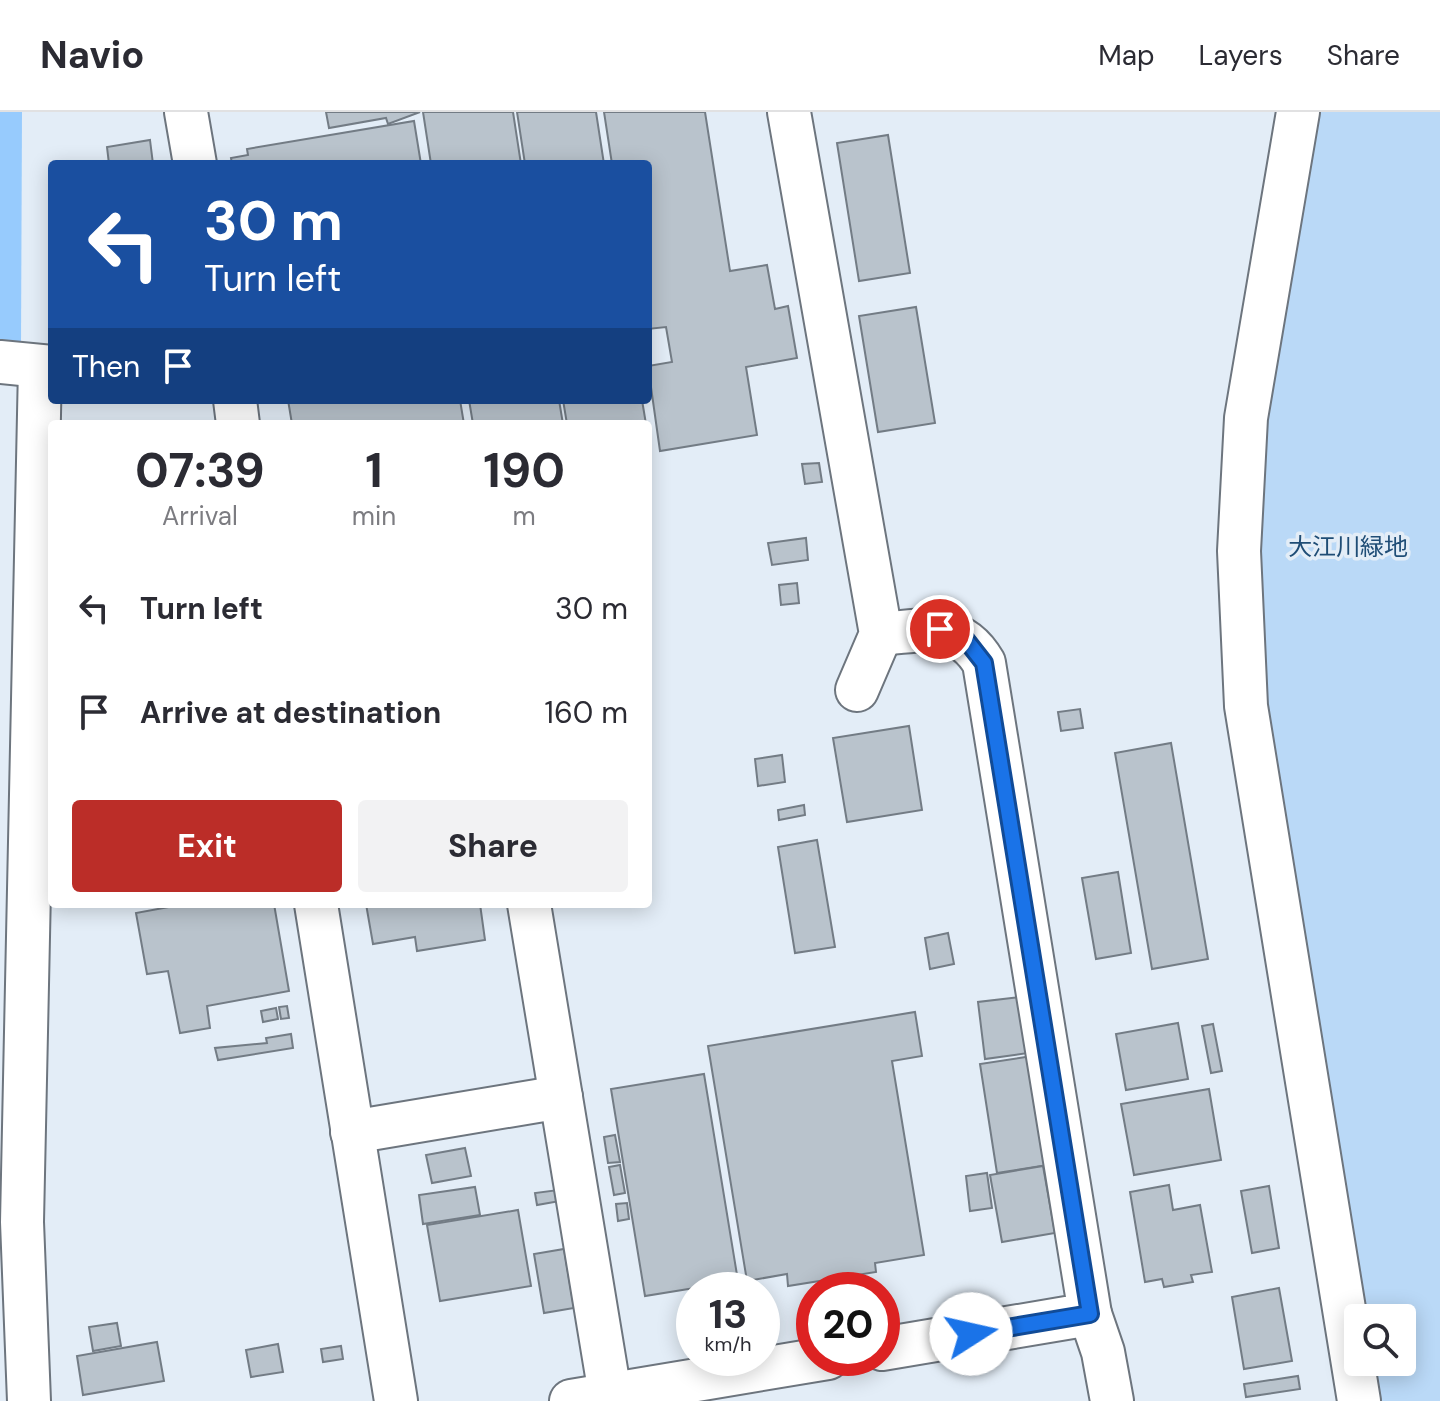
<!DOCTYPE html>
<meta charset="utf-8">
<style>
body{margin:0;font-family:"DM Sans","Noto Sans JP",sans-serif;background:#f2f2f3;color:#2b2b33;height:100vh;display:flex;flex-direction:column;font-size:30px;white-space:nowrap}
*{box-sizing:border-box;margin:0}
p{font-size:26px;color:#7c7c81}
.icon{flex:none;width:44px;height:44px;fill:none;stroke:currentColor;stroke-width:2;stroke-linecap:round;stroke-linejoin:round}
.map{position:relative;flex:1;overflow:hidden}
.drawer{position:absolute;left:48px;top:308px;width:604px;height:488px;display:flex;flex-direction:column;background:#fff;border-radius:8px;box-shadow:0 4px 20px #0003}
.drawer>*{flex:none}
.guide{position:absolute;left:48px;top:48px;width:604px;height:244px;border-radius:8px;box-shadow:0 4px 20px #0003;background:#1a4fa0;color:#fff;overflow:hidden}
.controls{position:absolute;left:1344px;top:1192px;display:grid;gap:16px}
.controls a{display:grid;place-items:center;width:72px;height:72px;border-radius:8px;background:#fff;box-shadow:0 4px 20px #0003;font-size:40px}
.speed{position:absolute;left:676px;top:1160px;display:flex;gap:16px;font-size:40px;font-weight:700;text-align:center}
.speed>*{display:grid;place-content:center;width:104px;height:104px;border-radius:50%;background:#fff;box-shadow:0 4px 20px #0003;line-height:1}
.speed small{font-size:20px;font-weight:400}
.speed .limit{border:12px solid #d22;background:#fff;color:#111}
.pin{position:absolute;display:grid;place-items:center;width:68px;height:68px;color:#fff;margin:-34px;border:4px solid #fff;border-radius:50%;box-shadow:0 2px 8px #0007}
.me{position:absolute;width:88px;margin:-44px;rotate:80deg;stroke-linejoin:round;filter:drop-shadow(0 0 6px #0008)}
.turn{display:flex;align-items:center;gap:28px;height:168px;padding:0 24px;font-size:36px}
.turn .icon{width:104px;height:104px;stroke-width:2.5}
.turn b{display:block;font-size:56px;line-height:68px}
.then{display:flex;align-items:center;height:76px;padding:0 24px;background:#0003;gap:16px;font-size:30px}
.eta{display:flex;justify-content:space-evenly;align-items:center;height:136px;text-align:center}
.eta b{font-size:48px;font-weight:700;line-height:56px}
.primary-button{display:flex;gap:16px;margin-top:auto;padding:16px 24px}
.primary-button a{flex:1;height:92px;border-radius:8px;background:#bb2d28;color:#fff;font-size:32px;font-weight:700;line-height:92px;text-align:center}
.primary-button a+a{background:#f2f2f3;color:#2b2b33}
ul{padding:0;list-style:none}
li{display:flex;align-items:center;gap:24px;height:104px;padding:0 24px}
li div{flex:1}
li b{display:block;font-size:30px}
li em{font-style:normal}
header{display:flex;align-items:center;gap:48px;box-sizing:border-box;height:112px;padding:0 40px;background:#fff;border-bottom:2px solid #e1e1e2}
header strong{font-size:38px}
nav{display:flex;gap:44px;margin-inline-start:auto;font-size:28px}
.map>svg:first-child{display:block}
.green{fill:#bad9f7}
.water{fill:#97cbfd}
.building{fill:#b9c3cc;stroke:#737c85;stroke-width:2}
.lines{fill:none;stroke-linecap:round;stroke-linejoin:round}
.minor-casing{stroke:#6d757e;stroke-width:46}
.minor{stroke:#fff;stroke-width:42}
.route-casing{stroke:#114b97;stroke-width:20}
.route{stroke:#1a73e8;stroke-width:14}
.labels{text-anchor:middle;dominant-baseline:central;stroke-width:7;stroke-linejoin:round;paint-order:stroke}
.park-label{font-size:24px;fill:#1f4d76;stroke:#e3edf7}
</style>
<header>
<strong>Navio</strong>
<nav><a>Map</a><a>Layers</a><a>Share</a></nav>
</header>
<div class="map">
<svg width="1440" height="1289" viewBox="0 0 1440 1289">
<rect width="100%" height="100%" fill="#e3edf7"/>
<polygon class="green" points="1318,0 1440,0 1440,1289 1380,1289 1373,1250 1402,1250 1402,1206 1366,1206 1263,594 1254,440 1262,320"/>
<polygon class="water" points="0,0 22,0 21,235 0,233"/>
<g class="building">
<polygon points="326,0 420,0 388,12 386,6 329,16"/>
<polygon points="423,0 513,0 521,52 431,52"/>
<polygon points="517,0 596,0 604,52 525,52"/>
<polygon points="604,0 705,0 730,159 767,153 775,197 788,194 797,246 746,255 757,323 660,339 648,254 672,250 666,215 648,217 648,52 612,52"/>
<polygon points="414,9 421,52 232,52 231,46 248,43 247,37"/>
<polygon points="888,23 910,161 859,169 837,31"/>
<polygon points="150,28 153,52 109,52 107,35"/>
<polygon points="916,195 935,311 878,320 859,204"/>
<polygon points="288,288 460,288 464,312 292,312"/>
<polygon points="469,288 559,288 563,312 473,312"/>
<polygon points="563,288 642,288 646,312 567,312"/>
<polygon points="819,351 822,370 805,372 802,352"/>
<polygon points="806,426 808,448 772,453 768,431"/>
<polygon points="797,471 799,491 781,493 779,473"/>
<polygon points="1080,597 1083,616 1061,619 1058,600"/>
<polygon points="909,614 922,698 847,710 833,626"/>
<polygon points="1171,631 1208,847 1152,857 1115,641"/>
<polygon points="782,643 785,670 758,674 755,647"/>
<polygon points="804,693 805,703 779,708 778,698"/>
<polygon points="817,728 835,835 795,841 778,735"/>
<polygon points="1118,760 1131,841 1096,847 1082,766"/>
<polygon points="274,792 289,879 207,894 210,916 180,921 168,859 147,862 136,801 185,792"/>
<polygon points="366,792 480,792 485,828 417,839 415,825 373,832"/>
<polygon points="948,821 954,852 930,857 925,826"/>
<polygon points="1021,885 1028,941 985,947 978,890"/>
<polygon points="287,894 289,906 281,907 279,895"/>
<polygon points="276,896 278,907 263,910 261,899"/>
<polygon points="915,900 922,944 892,949 924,1143 875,1151 876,1160 788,1174 787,1162 747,1169 708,934"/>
<polygon points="1178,911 1188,967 1126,978 1116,922"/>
<polygon points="1213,912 1222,959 1211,961 1202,914"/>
<polygon points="291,922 293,936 218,948 215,936 267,931 266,926"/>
<polygon points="1039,943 1054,1052 997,1061 980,952"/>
<polygon points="704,962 738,1169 645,1184 611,977"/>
<polygon points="1209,977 1221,1048 1134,1063 1121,992"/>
<polygon points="615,1023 620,1050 608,1051 604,1025"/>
<polygon points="465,1036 471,1064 432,1071 426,1043"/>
<polygon points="620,1053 625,1081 614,1083 609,1055"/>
<polygon points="1043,1054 1055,1121 1002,1130 990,1063"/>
<polygon points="987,1061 992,1096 970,1099 966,1064"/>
<polygon points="1169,1073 1173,1098 1200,1093 1212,1160 1191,1163 1193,1170 1164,1175 1162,1167 1145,1170 1130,1080"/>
<polygon points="1269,1074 1279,1136 1252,1141 1241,1079"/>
<polygon points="475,1075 480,1103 423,1112 419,1083"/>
<polygon points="558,1078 560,1089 537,1093 535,1081"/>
<polygon points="627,1091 629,1107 618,1109 616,1092"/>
<polygon points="518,1098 531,1174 440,1189 427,1113"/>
<polygon points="564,1137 574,1196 544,1201 534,1142"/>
<polygon points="1279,1176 1292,1249 1244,1257 1232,1185"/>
<polygon points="117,1211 121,1234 93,1239 89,1215"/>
<polygon points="157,1230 164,1269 83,1283 77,1244"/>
<polygon points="278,1232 283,1260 251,1265 246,1238"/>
<polygon points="341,1234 343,1247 323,1250 321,1237"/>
<polygon points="1298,1264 1300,1277 1246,1285 1244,1272"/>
</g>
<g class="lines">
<defs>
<g id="minor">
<polyline points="186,0 195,52"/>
<polyline points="789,0 881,522 857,578"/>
<polyline points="1298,0 1246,306 1239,439 1246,594 1359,1289"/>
<polyline points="0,250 52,255"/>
<polyline points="235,288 238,312"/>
<path d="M 881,522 C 923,518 960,509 984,551 L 1090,1202 L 882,1237"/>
<polyline points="316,792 396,1289"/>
<polyline points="529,792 610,1282"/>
<polyline points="352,1020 561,985"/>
<polyline points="1090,1202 1103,1240 1112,1289"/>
<polyline points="29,1289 22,1110 40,255"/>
<polyline points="571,1289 828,1246"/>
</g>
</defs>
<use href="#minor" class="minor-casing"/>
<use href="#minor" class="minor"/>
</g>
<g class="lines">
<defs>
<polyline id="route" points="940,517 966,528 984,551 1090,1202 971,1222"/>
</defs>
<use href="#route" class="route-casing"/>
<use href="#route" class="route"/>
</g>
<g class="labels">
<g class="park-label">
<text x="1348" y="434">大江川緑地</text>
</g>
</g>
</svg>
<div class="controls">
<a><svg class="icon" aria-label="search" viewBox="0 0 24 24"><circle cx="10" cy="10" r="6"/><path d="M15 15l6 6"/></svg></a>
</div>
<div class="speed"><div>13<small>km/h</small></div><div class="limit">20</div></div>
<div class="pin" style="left:940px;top:517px;background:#d93025"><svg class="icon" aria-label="arrive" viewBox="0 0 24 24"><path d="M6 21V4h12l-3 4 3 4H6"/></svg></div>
<svg class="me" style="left:971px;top:1222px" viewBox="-20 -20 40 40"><circle r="19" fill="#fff"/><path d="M0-13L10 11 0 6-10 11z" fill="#1a73e8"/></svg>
<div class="guide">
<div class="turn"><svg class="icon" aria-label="left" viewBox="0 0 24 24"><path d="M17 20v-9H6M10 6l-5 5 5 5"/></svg><div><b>30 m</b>Turn left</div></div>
<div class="then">Then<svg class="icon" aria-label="arrive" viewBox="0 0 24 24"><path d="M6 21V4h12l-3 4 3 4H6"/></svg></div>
</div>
<section class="drawer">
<div class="eta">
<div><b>07:39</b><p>Arrival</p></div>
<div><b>1</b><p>min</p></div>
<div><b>190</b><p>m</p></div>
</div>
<ul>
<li><svg class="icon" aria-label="left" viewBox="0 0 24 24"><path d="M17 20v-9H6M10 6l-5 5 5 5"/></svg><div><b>Turn left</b></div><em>30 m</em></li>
<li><svg class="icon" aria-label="arrive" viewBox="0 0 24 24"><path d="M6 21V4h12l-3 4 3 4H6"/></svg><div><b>Arrive at destination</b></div><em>160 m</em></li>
</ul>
<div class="primary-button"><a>Exit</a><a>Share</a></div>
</section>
</div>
